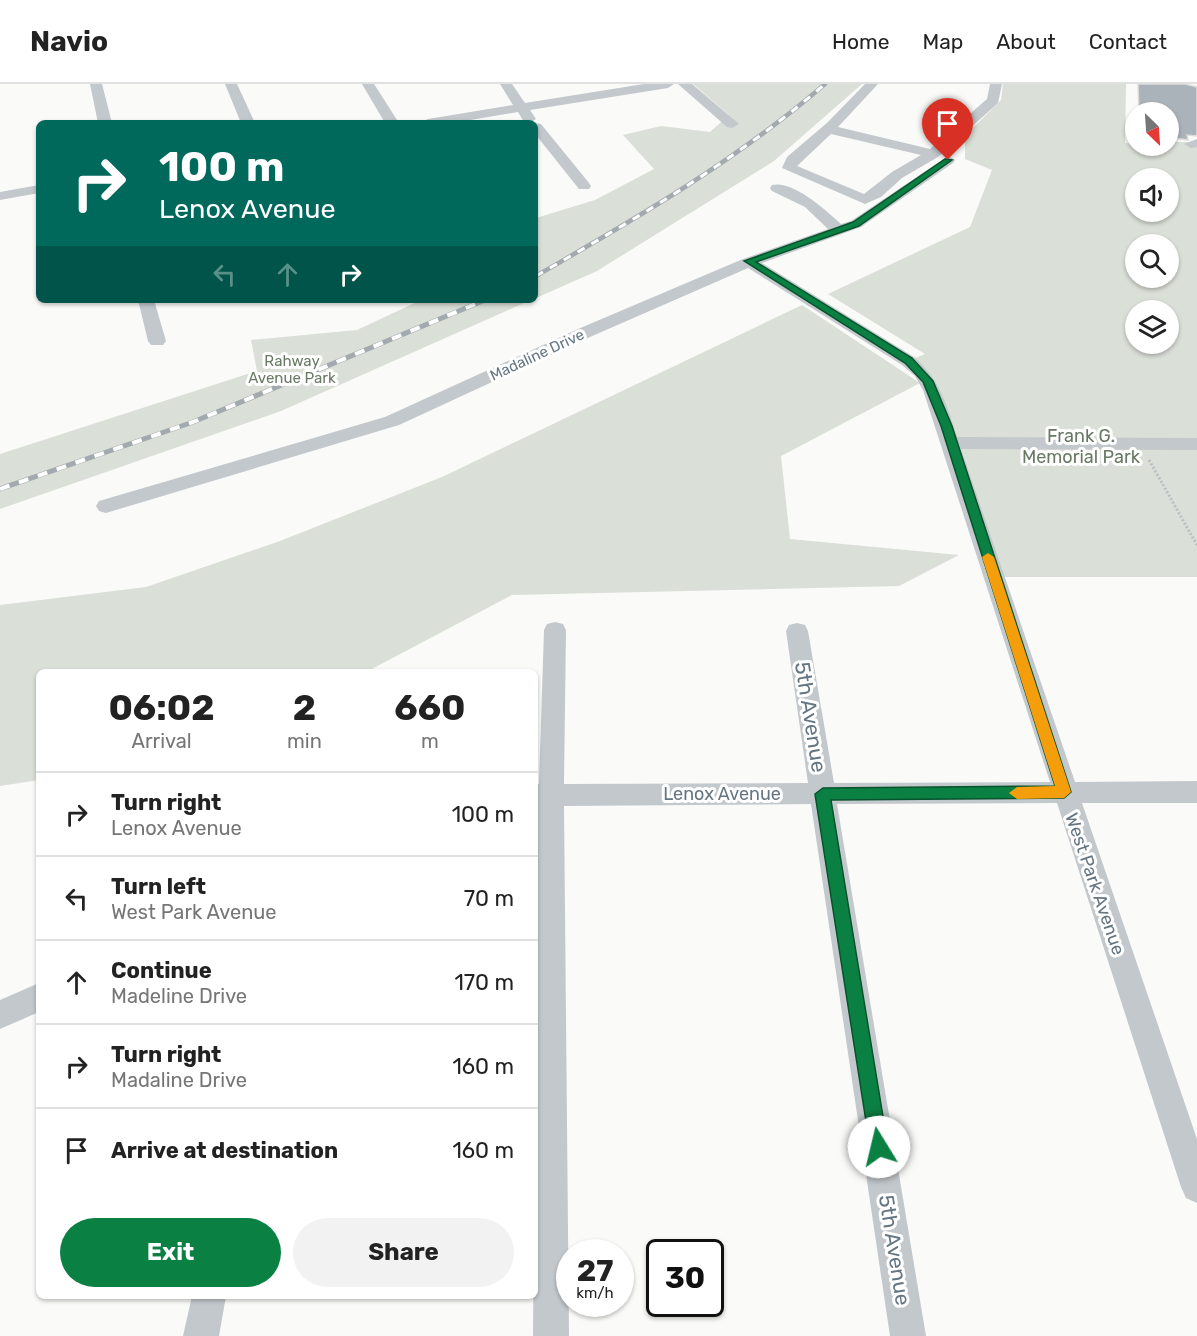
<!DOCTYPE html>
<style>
body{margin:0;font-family:Rubik,sans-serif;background:#f2f2f2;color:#222;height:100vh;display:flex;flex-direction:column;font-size:22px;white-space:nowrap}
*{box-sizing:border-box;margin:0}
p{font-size:20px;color:#767676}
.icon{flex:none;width:33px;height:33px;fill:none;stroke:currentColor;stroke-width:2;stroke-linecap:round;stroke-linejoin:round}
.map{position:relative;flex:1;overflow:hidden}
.details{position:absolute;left:36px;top:585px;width:502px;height:630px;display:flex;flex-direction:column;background:#fff;border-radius:9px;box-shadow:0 2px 4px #0004}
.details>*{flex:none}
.hud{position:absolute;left:36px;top:36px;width:502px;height:183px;border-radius:9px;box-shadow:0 2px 4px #0004;background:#00695c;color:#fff;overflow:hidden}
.needle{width:39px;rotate:155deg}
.buttons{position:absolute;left:1125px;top:18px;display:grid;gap:12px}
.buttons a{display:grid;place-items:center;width:54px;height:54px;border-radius:50%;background:#fff;box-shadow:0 2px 4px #0004;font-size:30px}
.speed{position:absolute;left:556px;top:1155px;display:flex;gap:12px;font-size:30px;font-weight:700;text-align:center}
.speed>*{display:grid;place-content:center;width:78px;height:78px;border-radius:50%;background:#fff;box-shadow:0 2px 4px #0004;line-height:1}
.speed small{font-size:15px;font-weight:400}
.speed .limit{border:3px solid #111;border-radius:9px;background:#fff;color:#111}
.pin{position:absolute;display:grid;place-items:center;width:51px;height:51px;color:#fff;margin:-62px -26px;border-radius:50% 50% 50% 0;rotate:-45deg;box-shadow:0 0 6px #0007}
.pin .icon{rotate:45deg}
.me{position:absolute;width:66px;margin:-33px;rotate:351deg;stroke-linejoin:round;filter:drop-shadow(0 0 4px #0008)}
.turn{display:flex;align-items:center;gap:21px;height:126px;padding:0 24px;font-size:27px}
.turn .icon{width:78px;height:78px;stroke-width:2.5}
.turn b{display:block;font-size:42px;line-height:51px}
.lanes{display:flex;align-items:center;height:57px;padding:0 24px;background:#0003;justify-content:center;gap:30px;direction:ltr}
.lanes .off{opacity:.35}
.eta{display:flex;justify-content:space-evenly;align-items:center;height:102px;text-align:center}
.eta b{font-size:36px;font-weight:700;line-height:42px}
.primary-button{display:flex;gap:12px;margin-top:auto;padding:12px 24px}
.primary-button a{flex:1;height:69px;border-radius:36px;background:#0b8043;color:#fff;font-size:24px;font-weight:700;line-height:69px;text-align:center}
.primary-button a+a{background:#f2f2f2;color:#222}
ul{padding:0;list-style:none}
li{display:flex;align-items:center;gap:18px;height:84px;padding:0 24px;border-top:2px solid #e0e0e0}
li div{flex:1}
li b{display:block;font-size:22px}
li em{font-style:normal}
header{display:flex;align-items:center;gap:36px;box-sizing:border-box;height:84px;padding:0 30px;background:#fff;border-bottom:2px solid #e0e0e0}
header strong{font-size:28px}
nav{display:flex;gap:33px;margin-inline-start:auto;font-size:21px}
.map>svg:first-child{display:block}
.green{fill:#dadfd7;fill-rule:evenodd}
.building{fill:#aab3b9;stroke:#dcdcda;stroke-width:1.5}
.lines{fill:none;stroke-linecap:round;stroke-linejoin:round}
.path{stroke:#bbbfc2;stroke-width:3;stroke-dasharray:2 2;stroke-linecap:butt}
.minor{fill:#c3c8cc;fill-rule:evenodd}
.rail-far1-casing{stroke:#a2aab0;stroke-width:4.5}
.rail-casing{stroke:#a2aab0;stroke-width:5}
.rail-far1{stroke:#fff;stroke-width:3;stroke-dasharray:8;stroke-linecap:butt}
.rail{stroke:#fff;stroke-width:4;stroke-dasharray:10;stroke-linecap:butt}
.route{fill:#0b8043;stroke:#07532c;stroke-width:1.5}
.slow{fill:#f59e0b}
.labels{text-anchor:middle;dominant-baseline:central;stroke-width:6;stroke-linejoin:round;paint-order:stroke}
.far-street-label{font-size:15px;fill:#657683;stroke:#fff}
.far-park-label{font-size:15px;fill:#687a64;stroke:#fff}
.park-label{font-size:18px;fill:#687a64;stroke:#fff}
.street-label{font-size:18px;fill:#657683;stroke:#fff}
.near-street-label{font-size:21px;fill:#657683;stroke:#fff}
</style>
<header>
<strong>Navio</strong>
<nav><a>Home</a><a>Map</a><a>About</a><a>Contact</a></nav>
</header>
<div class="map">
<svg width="1197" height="1252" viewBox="0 0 1197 1252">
<rect width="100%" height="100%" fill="#fafaf8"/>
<g class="green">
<polygon points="693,0 862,0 774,77 597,187 536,214 536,134 595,116 654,85 623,51 661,42 710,48 729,31"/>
<path d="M 1003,0 L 1126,0 L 1125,59 L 1168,62 L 1169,58 L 1197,58 L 1197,493 L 1001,493 L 967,389 L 908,277 L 925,270 L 828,210 L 970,143 L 992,86 L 965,75 L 965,52 L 1001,16 ZM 1136,94 L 1168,94 L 1168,128 L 1136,128 ZM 1136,160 L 1168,160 L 1168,194 L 1136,194 ZM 1136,226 L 1168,226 L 1168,260 L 1136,260 Z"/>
<polygon points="421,216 531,216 281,327 0,425 0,370 257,287 251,256 357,246"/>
<polygon points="802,221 920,299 781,372 790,455 959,471 899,502 512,511 366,588 39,588 39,696 0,702 0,521 146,503 280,457 442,393"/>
</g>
<polygon class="building" points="1138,0 1185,0 1197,3 1197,52 1187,51 1188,56 1168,53 1168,28 1139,28"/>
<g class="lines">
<polyline class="path" points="1149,376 1197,461"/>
<g class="minor">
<polygon points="90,0 102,0 112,39 98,39"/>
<polygon points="225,0 237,0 255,39 241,39"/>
<polygon points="362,0 374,0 399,39 385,39"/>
<polygon points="500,0 512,0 525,19 644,0 674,0 668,4 530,26 536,35 529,39 524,38 518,28 453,39 421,39 428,35 513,21"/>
<polygon points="678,0 692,0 739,40 732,44 727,43"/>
<path d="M 865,0 L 878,0 L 838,43 L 930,65 L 987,15 L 990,0 L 1002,0 L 998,19 L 938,73 L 902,94 L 881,113 L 865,120 L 782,84 L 787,73 L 828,38 ZM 831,50 L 921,71 L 892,88 L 864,110 L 797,82 Z"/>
<polygon points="536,39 541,40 589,99 591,102 589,105 579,105 536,51"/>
<polygon points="1197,55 1197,63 1191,64 1184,60"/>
<path d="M 948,72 L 955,76 L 953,79 L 861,143 L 762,179 L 914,273 C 940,295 947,322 957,353 L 1197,354 L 1197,366 L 961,365 L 1075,698 L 1197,697 L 1197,719 L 1082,719 L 1197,1055 L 1197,1119 L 1186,1114 L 1181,1103 L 1057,719 L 837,720 L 926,1252 L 890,1252 L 811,720 L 564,722 L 569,1252 L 533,1252 L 538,722 L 536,722 L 536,700 L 539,700 L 544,546 L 547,540 L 555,538 L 563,540 L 566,546 L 564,700 L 808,699 L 786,547 L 789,541 L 797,539 L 805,541 L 808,547 L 834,699 L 1050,698 L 923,306 L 915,292 L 902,281 L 748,184 L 590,253 L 399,341 L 106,429 L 99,427 L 96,422 L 99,417 L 385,333 L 578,245 L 743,175 L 828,145 L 805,123 L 772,107 L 770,104 L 772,101 C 793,96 827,127 841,140 L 851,137 Z"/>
<polygon points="39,101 39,109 0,116 0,108"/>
<polygon points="138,216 154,216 166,257 163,261 151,261 148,257"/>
<polygon points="39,899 39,928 0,945 0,916"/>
<polygon points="192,1212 226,1212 219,1252 183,1252"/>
</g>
<defs>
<path id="rail-far1" d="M 536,192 C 637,134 737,76 825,0"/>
<polyline id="rail" points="0,405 193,338 485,216"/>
</defs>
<use href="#rail-far1" class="rail-far1-casing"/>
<use href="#rail" class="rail-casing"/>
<use href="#rail-far1" class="rail-far1"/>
<use href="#rail" class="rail"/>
</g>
<polygon class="route" points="945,75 952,76 859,142 756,178 912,274 933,297 952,342 1071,708 1064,714 831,716 888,1063 885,1070 879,1072 872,1070 870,1063 815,710 823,704 1055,702 941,342 923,298 905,279 744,177 853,138"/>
<polygon class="slow" points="988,469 994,473 1071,708 1064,714 1017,715 1009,709 1017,703 1055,702 982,473"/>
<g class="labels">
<g class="far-street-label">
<text transform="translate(537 271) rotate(-25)">Madaline Drive</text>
</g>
<g class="far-park-label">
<text x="292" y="277">Rahway<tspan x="292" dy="17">Avenue Park</tspan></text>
</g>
<g class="park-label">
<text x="1081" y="352">Frank G.<tspan x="1081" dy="21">Memorial Park</tspan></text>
</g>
<g class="street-label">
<text x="722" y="710">Lenox Avenue</text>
<text transform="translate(1095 800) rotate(71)">West Park Avenue</text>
</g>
<g class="near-street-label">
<text transform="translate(811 633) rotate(81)">5th Avenue</text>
<text transform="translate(895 1166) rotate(81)">5th Avenue</text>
</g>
</g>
</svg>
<div class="buttons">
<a><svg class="needle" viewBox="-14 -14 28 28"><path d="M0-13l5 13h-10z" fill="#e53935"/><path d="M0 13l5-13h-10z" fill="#767676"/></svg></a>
<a><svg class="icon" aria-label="sound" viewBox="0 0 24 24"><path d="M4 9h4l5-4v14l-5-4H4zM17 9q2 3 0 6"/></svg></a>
<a><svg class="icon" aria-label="search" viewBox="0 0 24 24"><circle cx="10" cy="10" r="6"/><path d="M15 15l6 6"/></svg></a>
<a><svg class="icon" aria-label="layers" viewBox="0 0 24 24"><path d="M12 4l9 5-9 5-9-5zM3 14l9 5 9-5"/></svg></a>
</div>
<div class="speed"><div>27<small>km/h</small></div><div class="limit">30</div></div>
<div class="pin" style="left:948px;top:76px;background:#d93025"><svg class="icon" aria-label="arrive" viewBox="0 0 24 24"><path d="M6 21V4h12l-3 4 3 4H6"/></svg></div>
<svg class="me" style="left:879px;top:1063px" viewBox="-20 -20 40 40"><circle r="19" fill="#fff"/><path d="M0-13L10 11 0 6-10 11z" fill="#0b8043"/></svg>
<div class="hud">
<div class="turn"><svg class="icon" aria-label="right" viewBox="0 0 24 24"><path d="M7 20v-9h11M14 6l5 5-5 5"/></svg><div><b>100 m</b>Lenox Avenue</div></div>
<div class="lanes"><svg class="icon off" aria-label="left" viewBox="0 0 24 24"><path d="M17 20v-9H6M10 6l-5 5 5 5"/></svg><svg class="icon off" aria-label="ahead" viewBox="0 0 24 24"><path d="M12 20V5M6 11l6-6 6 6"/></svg><svg class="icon" aria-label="right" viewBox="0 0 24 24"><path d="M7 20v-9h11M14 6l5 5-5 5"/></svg></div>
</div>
<section class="details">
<div class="eta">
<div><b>06:02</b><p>Arrival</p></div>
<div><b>2</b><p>min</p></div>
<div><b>660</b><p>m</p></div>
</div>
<ul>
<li><svg class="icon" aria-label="right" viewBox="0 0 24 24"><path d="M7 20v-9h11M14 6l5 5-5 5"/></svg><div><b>Turn right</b><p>Lenox Avenue</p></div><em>100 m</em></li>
<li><svg class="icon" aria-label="left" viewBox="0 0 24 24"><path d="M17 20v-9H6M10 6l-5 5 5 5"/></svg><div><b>Turn left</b><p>West Park Avenue</p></div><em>70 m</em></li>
<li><svg class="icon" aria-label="ahead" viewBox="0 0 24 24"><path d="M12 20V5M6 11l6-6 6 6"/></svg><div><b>Continue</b><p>Madeline Drive</p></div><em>170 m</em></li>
<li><svg class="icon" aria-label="right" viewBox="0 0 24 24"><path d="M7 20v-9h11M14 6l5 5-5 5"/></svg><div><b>Turn right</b><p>Madaline Drive</p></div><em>160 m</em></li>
<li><svg class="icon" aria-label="arrive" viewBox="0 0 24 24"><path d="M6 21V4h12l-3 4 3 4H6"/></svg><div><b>Arrive at destination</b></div><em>160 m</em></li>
</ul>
<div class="primary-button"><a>Exit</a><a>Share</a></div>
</section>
</div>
